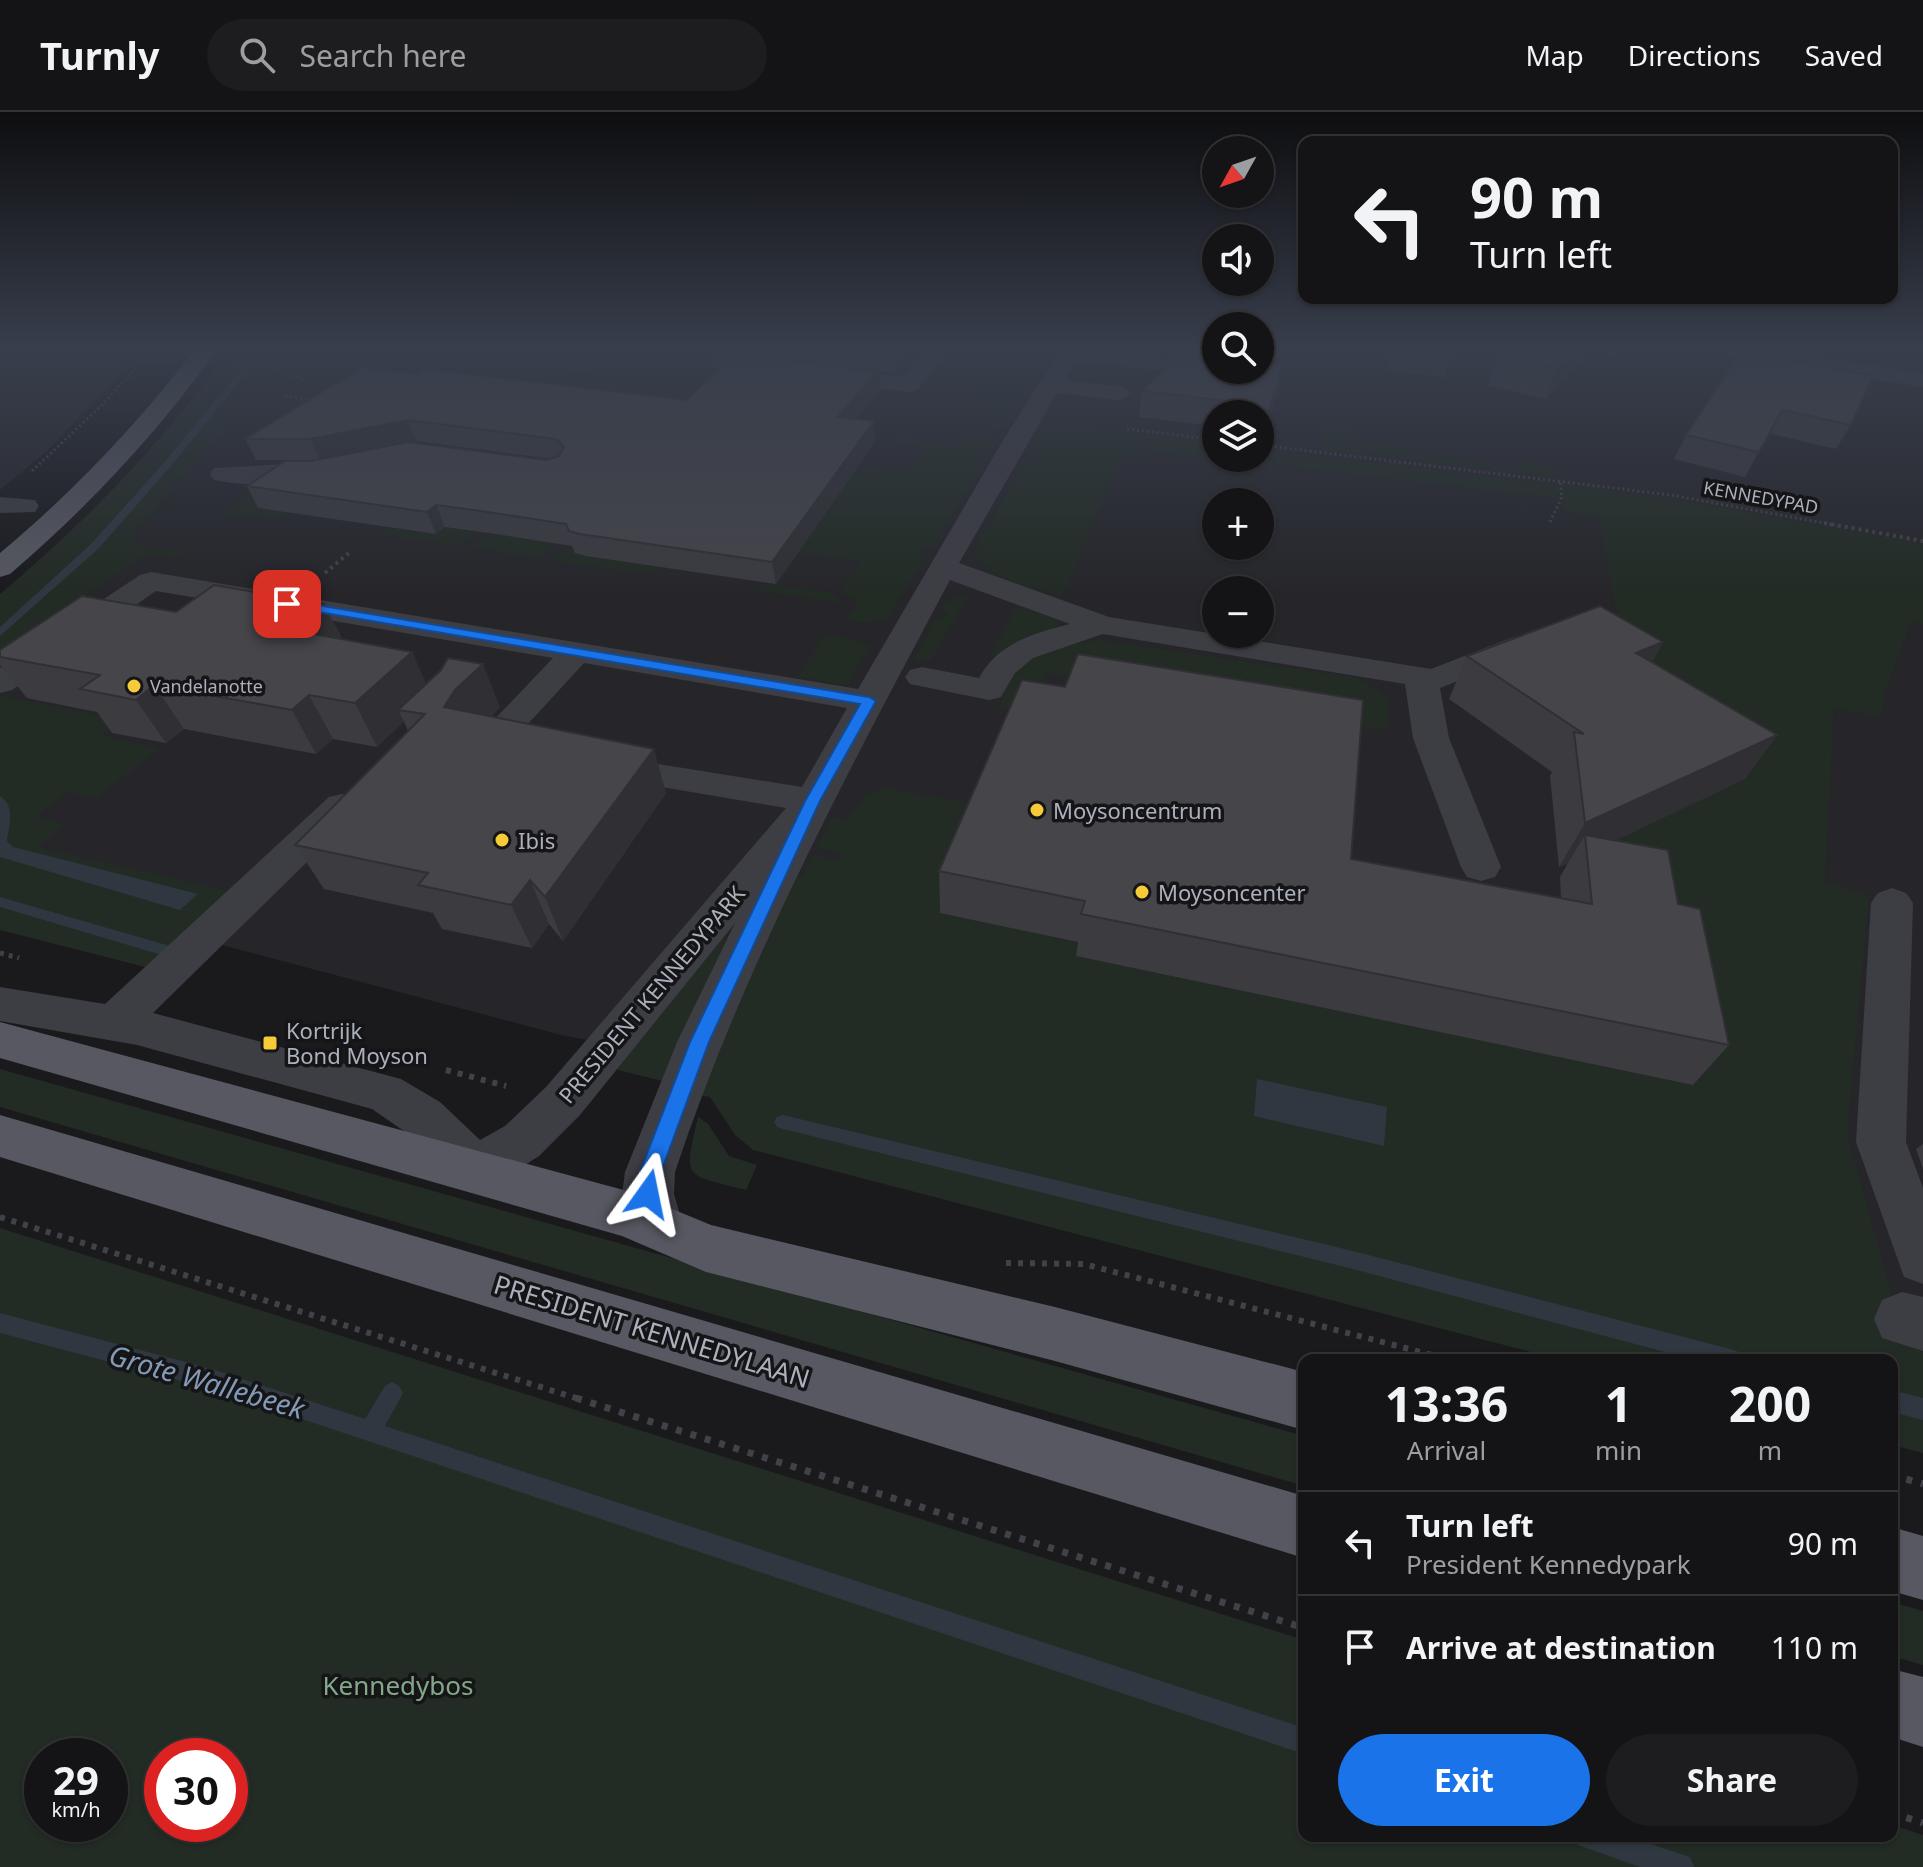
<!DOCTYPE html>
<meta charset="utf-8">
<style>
body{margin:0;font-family:"Noto Sans",sans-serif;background:#1d1d1f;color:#f1f3f6;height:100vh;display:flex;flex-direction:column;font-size:30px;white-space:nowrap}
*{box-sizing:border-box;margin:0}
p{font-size:26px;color:#9d9ea1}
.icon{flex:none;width:44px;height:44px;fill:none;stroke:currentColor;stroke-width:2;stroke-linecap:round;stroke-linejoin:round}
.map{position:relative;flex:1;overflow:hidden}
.side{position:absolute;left:1298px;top:1242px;width:600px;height:488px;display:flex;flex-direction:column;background:#141416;border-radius:16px;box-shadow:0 2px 6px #0004,0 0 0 2px #333335}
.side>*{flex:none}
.hud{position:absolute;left:1298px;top:24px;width:600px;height:168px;border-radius:16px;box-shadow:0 2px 6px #0004,0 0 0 2px #333335;background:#141416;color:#f1f3f6;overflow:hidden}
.needle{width:52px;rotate:230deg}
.tools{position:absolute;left:1202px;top:24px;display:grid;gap:16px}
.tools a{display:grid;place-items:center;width:72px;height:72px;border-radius:50%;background:#141416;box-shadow:0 2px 6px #0004,0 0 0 2px #333335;font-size:40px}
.speed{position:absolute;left:24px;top:1626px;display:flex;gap:16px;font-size:40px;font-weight:700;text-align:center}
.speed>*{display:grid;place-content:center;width:104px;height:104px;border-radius:50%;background:#141416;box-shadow:0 2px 6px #0004,0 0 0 2px #333335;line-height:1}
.speed small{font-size:20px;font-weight:400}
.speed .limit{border:12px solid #d22;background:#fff;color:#111}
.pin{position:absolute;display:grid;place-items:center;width:68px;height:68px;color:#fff;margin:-34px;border-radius:16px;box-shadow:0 4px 12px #0006}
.me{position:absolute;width:88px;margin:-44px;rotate:12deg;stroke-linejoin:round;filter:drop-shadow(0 0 6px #0008)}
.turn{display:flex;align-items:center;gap:28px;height:168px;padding:0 40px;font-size:36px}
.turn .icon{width:104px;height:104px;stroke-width:2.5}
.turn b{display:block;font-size:56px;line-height:68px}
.eta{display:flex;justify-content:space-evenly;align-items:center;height:136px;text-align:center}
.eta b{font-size:48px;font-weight:700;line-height:56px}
.button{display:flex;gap:16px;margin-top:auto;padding:16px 40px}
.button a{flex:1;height:92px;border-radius:48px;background:#1a73e8;color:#fff;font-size:32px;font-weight:700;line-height:92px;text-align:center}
.button a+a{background:#1d1d1f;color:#f1f3f6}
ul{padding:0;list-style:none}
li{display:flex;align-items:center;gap:24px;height:104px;padding:0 40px;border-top:2px solid #333335}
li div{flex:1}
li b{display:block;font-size:30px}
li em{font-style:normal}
header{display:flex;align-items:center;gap:48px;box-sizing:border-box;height:112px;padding:0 40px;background:#141416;border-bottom:2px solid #333335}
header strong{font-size:38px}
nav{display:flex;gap:44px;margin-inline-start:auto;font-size:28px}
.search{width:560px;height:72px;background:#1d1d1f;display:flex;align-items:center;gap:20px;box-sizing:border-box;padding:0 28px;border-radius:44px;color:#9d9ea1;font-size:30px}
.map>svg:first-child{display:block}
.built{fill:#26262a;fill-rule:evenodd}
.green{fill:#222b24;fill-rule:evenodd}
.water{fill:#2f3841}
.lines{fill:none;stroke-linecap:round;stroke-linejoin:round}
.stream{fill:#2f3841;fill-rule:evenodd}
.path-far4{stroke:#414249;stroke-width:3;stroke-dasharray:2 3;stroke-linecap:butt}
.path-far3{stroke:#414249;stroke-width:4;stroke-dasharray:3 4;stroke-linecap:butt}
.path-far2{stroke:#414249;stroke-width:5;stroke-dasharray:4 5;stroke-linecap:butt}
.path-far1{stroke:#414249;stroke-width:6;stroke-dasharray:5 7;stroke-linecap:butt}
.path{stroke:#414249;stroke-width:7;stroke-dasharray:6 9;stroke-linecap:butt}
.minor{fill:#3d3d44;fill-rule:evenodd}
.major{fill:#575861;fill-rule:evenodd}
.wall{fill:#3b3b40;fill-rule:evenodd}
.shaded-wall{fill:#303034}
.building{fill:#45454a;stroke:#303034;stroke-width:2}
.route{fill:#1a73e8;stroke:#114b97;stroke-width:2}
.poi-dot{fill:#f7ca38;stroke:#151518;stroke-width:3}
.labels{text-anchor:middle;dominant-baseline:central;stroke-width:7;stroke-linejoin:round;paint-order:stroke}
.far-street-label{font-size:18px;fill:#acb0bc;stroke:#151518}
.far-poi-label{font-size:18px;fill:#acb0bc;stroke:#151518;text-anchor:start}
.poi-label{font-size:22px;fill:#acb0bc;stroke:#151518;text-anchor:start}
.street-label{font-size:22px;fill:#acb0bc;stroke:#151518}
.near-street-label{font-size:26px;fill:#acb0bc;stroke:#151518}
.near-park-label{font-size:26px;fill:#83a789;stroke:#151518}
.near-water-label{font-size:28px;font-style:italic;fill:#839ab7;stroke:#151518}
</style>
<header>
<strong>Turnly</strong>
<div class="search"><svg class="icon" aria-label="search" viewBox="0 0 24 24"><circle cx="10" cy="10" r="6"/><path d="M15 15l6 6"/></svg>Search here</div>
<nav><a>Map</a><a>Directions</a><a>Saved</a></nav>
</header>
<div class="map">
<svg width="1923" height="1755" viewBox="0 0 1923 1755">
<rect width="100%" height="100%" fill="#1a1a1d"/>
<g class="built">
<polygon points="0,237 145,237 47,339 0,378"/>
<path d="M 258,237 L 1216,237 L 1216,258 L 1260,258 L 1260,237 L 1923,237 L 1923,1266 L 1892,1248 L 741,953 L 565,924 L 0,774 L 0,530 L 263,245 L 256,239 ZM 1216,302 L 1260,302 L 1260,346 L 1216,346 ZM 1216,390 L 1260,390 L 1260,434 L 1216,434 ZM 1216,478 L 1260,478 L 1260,522 L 1216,522 Z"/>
</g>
<g class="green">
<path d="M 288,237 L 534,237 L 700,258 L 684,272 L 496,250 L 485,258 L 405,252 L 406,244 L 274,257 L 133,423 L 142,433 L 186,440 L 176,447 L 147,442 L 18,529 L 0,561 L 0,482 C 82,413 155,339 218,253 Z"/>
<polygon points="998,237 1055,237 1025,281 1027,283 1007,314 991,316 993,303 956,299"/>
<path d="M 1046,311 L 1216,331 L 1216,346 L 1260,346 L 1260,337 L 1668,386 L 1923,432 L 1923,512 L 1912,509 L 1883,585 L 1885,591 L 1879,605 L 1834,596 L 1825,770 L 1869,784 L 1847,1022 L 1892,1183 L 1923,1190 L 1923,1341 L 1892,1333 L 1892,1248 L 1562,1248 L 753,1038 L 735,1023 L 710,985 L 698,983 L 793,764 L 802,765 L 812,743 L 839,748 L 841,741 L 815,736 L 832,705 L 848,707 L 866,682 L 886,676 L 984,694 L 1080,831 L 1692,973 L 1607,732 L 1743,668 L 1623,539 L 1599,404 L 1565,399 L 1563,387 L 1155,339 L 1152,351 L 1120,347 L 1062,485 C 1033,475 995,469 975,444 L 976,436 Z"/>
<polygon points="1322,313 1359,317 1355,327 1516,357 1520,347 1556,357 1548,365 1318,337"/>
<polygon points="967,324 985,327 996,332 930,439 922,438 918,444 925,446 886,509 863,511 847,508 858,490 841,480 860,449 798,441 803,434 767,349 856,361 862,354 908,360 923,336 892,332 896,326 960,334"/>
<polygon points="274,368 288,401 278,408 246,403 227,404 252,371 229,370"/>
<polygon points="445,415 475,420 458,434 370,421 389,416 436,422"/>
<polygon points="501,423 556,431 540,447 472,436 482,428"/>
<polygon points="582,435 624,450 658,455 650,463 555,449 564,440"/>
<polygon points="773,472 829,480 845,491 755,479"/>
<polygon points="967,481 970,482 931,548 920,551 914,548 936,505 944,507 948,501 940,499 945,490"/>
<polygon points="1016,494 1058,508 1059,515 995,546 990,545"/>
<polygon points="824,523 853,527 870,535 847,573 798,565"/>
<path d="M 1098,528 L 1360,566 L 1389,587 L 1387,618 L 1048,561 L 1029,600 L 999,595 C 1003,585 1007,574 1012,565 C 1028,538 1069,531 1098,528 Z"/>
<polygon points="0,583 121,608 102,623 160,636 97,686 67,680 36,705 65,712 38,735 237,781 153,857 0,818"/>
<polygon points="723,825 730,830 662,969 618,958 616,956"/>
<polygon points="0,957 1304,1324 1304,1374 0,995"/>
<path d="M 698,1005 L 708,1012 L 729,1044 L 757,1053 L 746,1078 C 684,1062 683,1069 698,1005 Z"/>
<path d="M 0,1116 L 1304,1528 L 1304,1724 L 1892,1724 L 1892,1713 L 1923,1723 L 1923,1755 L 0,1755 ZM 42,1644 L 110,1644 L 110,1712 L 42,1712 ZM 162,1644 L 230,1644 L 230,1712 L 162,1712 Z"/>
<polygon points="1892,1490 1923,1499 1923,1553 1892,1544"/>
</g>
<g class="water">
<path d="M 0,684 C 16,695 9,712 7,729 L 13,735 L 198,782 L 180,798 L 0,745 Z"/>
<polygon points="1257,967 1387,995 1384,1034 1254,1004"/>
</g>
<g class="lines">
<g class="stream">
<polygon points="245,252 252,254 170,355 99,436 0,524 0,515 91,432 164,351"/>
<polygon points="0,785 170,834 173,838 165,844 0,795"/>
<polygon points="783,1003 1353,1139 1734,1238 1741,1241 1744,1248 1695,1248 1353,1157 783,1017 777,1015 774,1010 777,1005"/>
<polygon points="0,1201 212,1257 365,1307 385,1274 392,1270 399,1274 403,1281 385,1314 1304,1616 1304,1642 212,1277 0,1221"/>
<polygon points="1892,1278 1923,1286 1923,1308 1892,1300"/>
<polygon points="1574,1724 1627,1724 1690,1745 1694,1755 1640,1755 1578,1733"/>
</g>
<g class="path-far4">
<polyline points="240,246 277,237"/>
<polyline points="246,246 307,269"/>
<polyline points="285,284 316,288"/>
<polyline points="1127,317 1216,328"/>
<polyline points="1260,333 1671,383 1835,413"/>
<polyline points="32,359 101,294 152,237"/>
<polyline points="1550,410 1562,385 1560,369"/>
</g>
<g class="path-far3">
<polyline points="1824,411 1923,429"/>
<polyline points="325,461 349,441"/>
</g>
<polyline class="path-far2" points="0,841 19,846"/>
<g class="path-far1">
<polyline points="446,958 506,974"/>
<polyline points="0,1105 582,1288"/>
<polyline points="1006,1151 1084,1152 1451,1248"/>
</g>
<g class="path">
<polyline points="576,1286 1304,1516"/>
<polyline points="1892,1363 1923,1372"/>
<polyline points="1892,1701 1923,1711"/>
</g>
<g class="minor">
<polygon points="725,237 749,237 740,246 903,265 927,237 950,237 917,278 909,280 714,256 711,251"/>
<path d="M 1062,237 L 1216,251 L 1216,258 L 1227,258 L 1216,265 L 1076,249 L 1065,268 L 1118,274 L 1126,276 L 1130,281 L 1126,286 L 1118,288 L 1057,281 L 959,451 L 1109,505 L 1431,557 L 1508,527 L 1519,524 L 1530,527 L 1535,534 L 1530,541 L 1440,576 L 1449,626 L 1501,755 L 1495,765 L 1481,769 L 1467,765 L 1461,755 L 1413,626 L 1405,572 L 1103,522 L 1033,546 L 1015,561 L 1001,585 L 989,588 L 910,572 L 905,565 L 910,558 L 922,555 L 979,566 C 998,531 1034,521 1070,512 L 950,468 C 848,659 744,853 675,1060 L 674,1082 L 683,1114 L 675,1131 L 657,1138 L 639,1131 L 622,1082 L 625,1060 L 677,930 L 735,811 L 580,1003 L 539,1044 L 492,1074 L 474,1080 L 456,1074 L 417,1028 L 372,997 L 137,933 L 0,909 L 0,875 L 105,892 L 329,685 L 342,682 L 355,685 L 361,694 L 355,703 L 153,901 L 401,967 L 440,990 L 480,1028 L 505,1014 L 546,975 L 786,696 L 602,665 L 589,662 L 584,654 L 589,646 L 602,643 L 802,675 L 847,596 L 584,551 L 515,626 L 528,629 L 533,637 L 528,645 L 515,648 L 476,640 L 471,632 L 553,546 L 156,479 L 12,578 L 0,581 L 0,556 L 140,463 L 151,460 L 858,577 L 1005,325 Z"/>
<polygon points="1601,237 1624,237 1613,244 1604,242"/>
<polygon points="1715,237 1767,237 1923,261 1923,275 1726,244"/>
<path d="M 325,350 L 334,352 L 338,358 L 334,364 C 299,372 249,376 214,368 L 210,362 L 214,356 Z"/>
<polygon points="0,385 35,388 39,394 35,400 0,401"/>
<polygon points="1892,776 1906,781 1913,791 1906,1030 1923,1076 1923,1172 1904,1165 1856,1030 1871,791 1878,781"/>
<polygon points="1902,1180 1923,1185 1923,1239 1882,1226 1874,1207 1882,1188"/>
</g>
<g class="major">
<path d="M 195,237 L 217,237 C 158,321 88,395 10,462 L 0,465 L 0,441 C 73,380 138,312 195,237 Z"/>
<polygon points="0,910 631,1080 711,1113 1055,1195 1304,1260 1304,1318 1055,1249 706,1160 622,1124 0,946"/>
<polygon points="0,1003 1304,1384 1304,1446 0,1045"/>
<polygon points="1892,1415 1923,1424 1923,1488 1892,1479"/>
<polygon points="1892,1557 1923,1565 1923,1635 1892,1625"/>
</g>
</g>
<g class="wall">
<path d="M 756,237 L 912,237 L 913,240 L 895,261 L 795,249 L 880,279 L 856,307 L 875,330 L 776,472 L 586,444 L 575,441 L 572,434 L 489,421 L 445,415 L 436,422 L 258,396 L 247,374 L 313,348 L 256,348 L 245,327 L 419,262 L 686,288 L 757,245 ZM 416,329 L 551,347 L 547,348 L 410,330 Z"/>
<polygon points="1159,237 1216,237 1216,258 1264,251 1278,278 1264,323 1260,323 1260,302 1216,302 1216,314 1139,305 1142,279 1179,243 1159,240"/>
<polygon points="1388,237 1454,237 1445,265 1386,259"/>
<polygon points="1593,237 1546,287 1488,273 1498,244"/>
<polygon points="1742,238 1851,313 1836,337 1769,321 1745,365 1674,347 1686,323"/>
<polygon points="324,492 342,527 412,540 426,572 500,595 491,605 666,681 563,829 549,812 532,836 442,817 433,801 324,777 295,733 408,619 404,609 377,635 333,627 316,642 184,617 166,631 112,621 97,600 27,586 0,553 0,538 176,500"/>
<polygon points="1663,530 1652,550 1777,623 1745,667 1616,728 1678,792 1729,933 1693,973 1076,844 1078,830 940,801 939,759 1351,747 1561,786 1560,765 1568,751 1559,755 1550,664 1552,660 1449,587 1467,544"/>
<polygon points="1923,1032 1923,1057 1916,1037"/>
</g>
<g class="shaded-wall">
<polygon points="894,237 912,237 913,240 895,261"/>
<polygon points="1577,237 1593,237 1546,287 1558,257"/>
<polygon points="1283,253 1278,278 1264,323 1269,298"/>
<polygon points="878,259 880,279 840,326 838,305"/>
<polygon points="408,308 416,329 320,348 310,327"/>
<polygon points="874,309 875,330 776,472 772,450"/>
<polygon points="436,393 445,415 436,422 427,400"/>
<polygon points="324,492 345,534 292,518"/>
<polygon points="1663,530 1638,574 1636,541"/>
<polygon points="412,540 431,583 398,598 404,609 377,635 355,591"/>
<polygon points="483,552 500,595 474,622 444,595 455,578"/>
<polygon points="154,573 184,617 166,631 136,588"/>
<polygon points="309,583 333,627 316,642 292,598"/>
<polygon points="1777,623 1745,667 1587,742 1585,723 1568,751 1559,755 1585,711"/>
<polygon points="654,637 666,681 563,829 545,785"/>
<polygon points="530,768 549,812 532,836 511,793"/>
</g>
<g class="building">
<polygon points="1260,237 1265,237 1262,251 1283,253 1269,298 1228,289 1142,279 1182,239 1216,243 1216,258 1260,258"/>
<polygon points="1505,237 1577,237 1558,257 1498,244"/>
<polygon points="1742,238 1873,264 1851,313 1782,298 1759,340 1686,323"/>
<polygon points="736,242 878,259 838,305 874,309 772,450 580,422 569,419 566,412 481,399 436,393 427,400 247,374 285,349 311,349 408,330 547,348 559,344 564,335 558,328 548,326 408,308 310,327 245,327 363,255 419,262 426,257 686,288"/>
<polygon points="214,473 324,492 292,518 412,540 355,591 309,583 292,598 154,573 136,588 80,577 100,563 0,545 0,538 82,484 176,500"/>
<polygon points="1600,494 1663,530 1636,541 1777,623 1585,711 1574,620 1584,622 1467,544"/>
<polygon points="1078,542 1363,588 1351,747 1592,792 1585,723 1668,738 1678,792 1700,797 1729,933 1081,802 1085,789 939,759 1022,568 1065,575"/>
<polygon points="448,546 483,552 455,578 444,595 654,637 545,785 530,768 511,793 418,773 428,761 295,733 425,602 398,598 441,558"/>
</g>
<linearGradient id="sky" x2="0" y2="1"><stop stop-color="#0e0e10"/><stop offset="0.49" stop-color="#383e4c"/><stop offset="1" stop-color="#383e4c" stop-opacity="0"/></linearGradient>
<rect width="1923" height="483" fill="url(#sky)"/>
<polygon class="route" points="287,488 869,585 876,589 820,689 709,930 661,1060 655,1089 648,1092 640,1089 637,1082 640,1060 690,930 805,689 860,592 283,494 281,492"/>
<g class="poi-dot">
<circle cx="134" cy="574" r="8"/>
<circle cx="1037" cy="698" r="8"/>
<circle cx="502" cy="728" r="8"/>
<circle cx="1142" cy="780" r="8"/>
<rect x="262" y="923" width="16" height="16" rx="4"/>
</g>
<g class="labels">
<g class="far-street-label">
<text transform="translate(1761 385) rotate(10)">KENNEDYPAD</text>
</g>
<g class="far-poi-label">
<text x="150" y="574">Vandelanotte</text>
</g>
<g class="poi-label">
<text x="1053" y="698">Moysoncentrum</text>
<text x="518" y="728">Ibis</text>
<text x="1158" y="780">Moysoncenter</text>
<text x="286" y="918">Kortrijk<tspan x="286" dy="25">Bond Moyson</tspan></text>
</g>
<g class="street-label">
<text transform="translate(651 882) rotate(-50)">PRESIDENT KENNEDYPARK</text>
</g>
<g class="near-street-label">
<text transform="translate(652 1219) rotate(17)">PRESIDENT KENNEDYLAAN</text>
</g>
<g class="near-park-label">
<text x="398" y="1573">Kennedybos</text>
</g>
<g class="near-water-label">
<text transform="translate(207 1269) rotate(16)">Grote Wallebeek</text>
</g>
</g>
</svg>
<div class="tools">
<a><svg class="needle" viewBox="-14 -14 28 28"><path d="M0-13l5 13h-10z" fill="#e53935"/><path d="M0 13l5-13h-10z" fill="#9d9ea1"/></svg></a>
<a><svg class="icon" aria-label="sound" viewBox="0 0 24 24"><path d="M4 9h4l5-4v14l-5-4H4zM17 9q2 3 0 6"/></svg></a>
<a><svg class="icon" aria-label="search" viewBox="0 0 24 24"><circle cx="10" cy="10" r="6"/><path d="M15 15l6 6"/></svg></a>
<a><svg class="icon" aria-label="layers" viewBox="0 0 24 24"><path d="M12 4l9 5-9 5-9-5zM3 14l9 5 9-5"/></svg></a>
<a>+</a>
<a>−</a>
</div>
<div class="speed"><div>29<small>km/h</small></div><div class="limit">30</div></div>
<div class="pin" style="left:287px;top:492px;background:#d93025"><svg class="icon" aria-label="arrive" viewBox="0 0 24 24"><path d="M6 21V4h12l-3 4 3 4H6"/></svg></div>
<svg class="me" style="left:648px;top:1082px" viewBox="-20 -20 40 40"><path d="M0-17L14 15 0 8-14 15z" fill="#1a73e8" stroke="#fff" stroke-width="4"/></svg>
<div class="hud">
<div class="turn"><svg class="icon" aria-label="left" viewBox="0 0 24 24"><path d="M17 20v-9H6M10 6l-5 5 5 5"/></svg><div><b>90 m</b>Turn left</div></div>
</div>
<section class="side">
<div class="eta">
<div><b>13:36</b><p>Arrival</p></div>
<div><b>1</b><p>min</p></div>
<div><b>200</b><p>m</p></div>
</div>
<ul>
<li><svg class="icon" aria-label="left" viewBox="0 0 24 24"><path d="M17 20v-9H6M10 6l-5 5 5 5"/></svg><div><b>Turn left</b><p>President Kennedypark</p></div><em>90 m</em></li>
<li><svg class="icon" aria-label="arrive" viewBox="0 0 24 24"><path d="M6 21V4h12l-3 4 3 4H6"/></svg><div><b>Arrive at destination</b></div><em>110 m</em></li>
</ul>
<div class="button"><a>Exit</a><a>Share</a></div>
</section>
</div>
